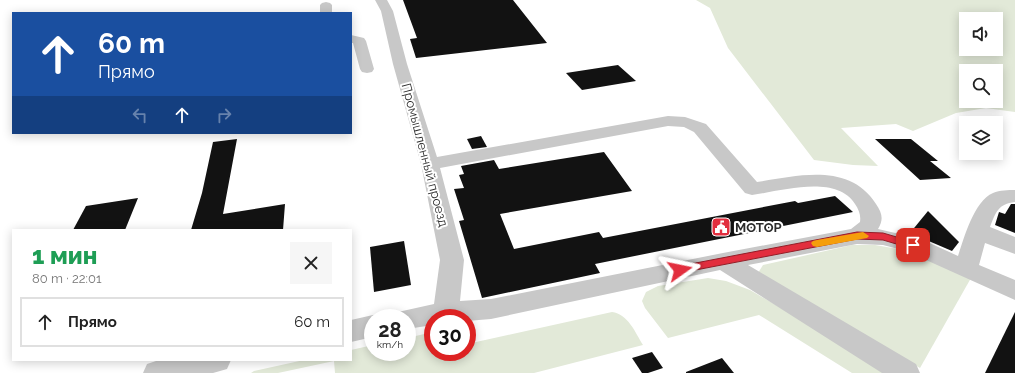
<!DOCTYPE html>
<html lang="ru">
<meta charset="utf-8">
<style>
body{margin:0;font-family:Raleway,sans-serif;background:#f6f6f6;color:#222;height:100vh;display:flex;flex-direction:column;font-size:15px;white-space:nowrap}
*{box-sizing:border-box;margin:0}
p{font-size:13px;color:#767676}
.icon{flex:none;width:22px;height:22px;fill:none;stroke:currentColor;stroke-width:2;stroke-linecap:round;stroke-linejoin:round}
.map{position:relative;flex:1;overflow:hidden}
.side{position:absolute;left:12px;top:229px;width:340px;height:132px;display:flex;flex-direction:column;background:#fff;border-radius:0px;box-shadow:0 2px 10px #0003}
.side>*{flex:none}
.guide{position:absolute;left:12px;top:12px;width:340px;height:122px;border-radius:0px;box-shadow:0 2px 10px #0003;background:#1a4fa0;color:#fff;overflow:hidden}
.tools{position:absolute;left:959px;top:12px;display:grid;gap:8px}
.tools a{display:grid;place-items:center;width:44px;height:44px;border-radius:0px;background:#fff;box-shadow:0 2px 10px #0003;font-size:20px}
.speed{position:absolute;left:364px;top:309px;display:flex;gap:8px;font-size:20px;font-weight:700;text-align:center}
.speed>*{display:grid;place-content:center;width:52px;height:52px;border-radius:50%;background:#fff;box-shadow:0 2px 10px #0003;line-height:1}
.speed small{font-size:10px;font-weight:400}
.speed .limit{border:6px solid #d22;background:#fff;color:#111}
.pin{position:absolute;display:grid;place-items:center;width:34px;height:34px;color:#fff;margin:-17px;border-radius:8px;box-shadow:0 2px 6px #0006}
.me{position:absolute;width:44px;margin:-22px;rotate:78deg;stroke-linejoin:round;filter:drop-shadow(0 0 3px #0008)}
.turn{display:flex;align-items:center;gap:14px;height:84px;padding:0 20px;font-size:18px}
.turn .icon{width:52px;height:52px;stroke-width:2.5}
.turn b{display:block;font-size:28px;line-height:34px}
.lanes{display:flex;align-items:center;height:38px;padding:0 20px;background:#0003;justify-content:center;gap:20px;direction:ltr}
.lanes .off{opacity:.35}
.round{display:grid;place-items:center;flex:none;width:42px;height:42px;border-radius:0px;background:#f6f6f6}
.overview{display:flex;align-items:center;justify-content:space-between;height:68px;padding:0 20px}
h1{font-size:24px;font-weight:800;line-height:30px;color:#1e9e55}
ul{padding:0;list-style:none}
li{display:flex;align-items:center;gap:12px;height:50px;margin:0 8px 6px;padding:0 12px;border:2px solid #e0e0e0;border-radius:0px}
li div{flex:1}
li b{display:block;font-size:15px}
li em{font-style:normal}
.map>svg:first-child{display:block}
.green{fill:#e2e9d8;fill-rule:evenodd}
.building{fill:#121212}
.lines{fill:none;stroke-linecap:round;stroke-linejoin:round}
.minor{fill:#c8c8c8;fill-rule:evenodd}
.route{fill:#e22e3e;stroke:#931e28}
.slow{fill:#f59e0b}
.labels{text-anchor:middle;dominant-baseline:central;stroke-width:4;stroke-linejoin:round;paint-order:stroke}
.street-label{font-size:13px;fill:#2b2b2b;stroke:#fff}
.poi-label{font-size:13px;font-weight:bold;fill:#2b2b2b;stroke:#fff;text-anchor:start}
</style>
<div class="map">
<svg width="1015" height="373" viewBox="0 0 1015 373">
<rect width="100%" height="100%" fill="#fff"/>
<g class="green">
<path d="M 696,0 L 1015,0 L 1015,112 L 986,108 L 956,113 L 913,131 L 896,124 L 841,128 L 878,166 L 853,165 L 814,160 L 728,48 L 710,8 ZM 966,19 L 996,19 L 996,49 L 966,49 ZM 966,71 L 996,71 L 996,101 L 966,101 Z"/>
<polygon points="852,245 875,245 904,250 971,278 920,368 768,282 758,273 763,265"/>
<polygon points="708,278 726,281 750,290 893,373 852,373 759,315 668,338 645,308 642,301 646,292 658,286"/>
<path d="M 612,312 C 628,314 635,332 643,345 L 534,373 L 335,373 L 334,361 L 278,373 L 251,373 L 254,371 L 304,360 L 351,360 L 351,350 L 373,345 L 373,352 L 407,352 L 407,338 L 433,332 L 433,352 L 467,352 L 467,344 Z"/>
</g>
<g class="building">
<polygon points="403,0 513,0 547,43 416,58 410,39 417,38"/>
<polygon points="618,65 636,81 582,90 566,73"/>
<polygon points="481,136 487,147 472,149 467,139"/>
<polygon points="237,139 223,214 285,204 283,230 191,230 202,193 213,142"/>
<polygon points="875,139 911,139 938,161 930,161 951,178 920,180"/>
<polygon points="604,152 632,191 500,214 514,249 599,232 603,238 795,201 798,203 835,196 853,212 595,264 600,273 482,298 459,221 464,220 454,189 464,188 459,175 464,174 461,166 494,160 499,169"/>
<polygon points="138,198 125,230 73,230 86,206"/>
<polygon points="1011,204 1015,204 1015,233 995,225 999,212 1005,214"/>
<polygon points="928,211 959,242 952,251 910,233"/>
<polygon points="404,241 411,285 374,292 370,247"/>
<polygon points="1015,312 1015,373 985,373"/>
<polygon points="652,352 663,368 648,373 642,373 632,358"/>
<polygon points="722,358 734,373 686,373 686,372"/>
</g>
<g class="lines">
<g class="minor">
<path d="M 375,0 L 387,0 L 393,11 L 407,64 L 437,157 L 668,116 L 685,117 L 706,124 L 757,182 C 798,176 849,162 876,204 C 882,213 884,219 878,229 L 921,239 L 958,256 C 964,238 974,201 993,193 C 1000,190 1008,190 1015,190 L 1015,202 C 998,204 996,212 990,227 L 1015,237 L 1015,254 L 985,243 L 979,265 L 1015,280 L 1015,300 L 906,251 L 883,245 L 857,244 L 748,265 L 916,364 L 920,373 L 882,373 L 720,270 L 491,319 L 467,321 L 467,318 L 433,318 L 433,325 L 407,329 L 407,318 L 394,318 L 398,312 L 434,304 L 440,260 L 421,164 L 393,64 L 381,11 ZM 668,126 L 684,127 L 694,132 L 745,193 L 752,195 C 782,191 836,174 855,204 C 859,210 861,215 860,222 L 851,229 L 723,253 L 491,299 L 460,301 L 464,260 L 440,168 Z"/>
<polygon points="326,2 330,3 332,5 332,13 320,13 320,5 322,3"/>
<polygon points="351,35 364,38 366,41 374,69 372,72 367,73 362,72 360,69 353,43 351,43"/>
<polygon points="373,315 381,318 373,318 373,337 351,342 351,320"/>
<polygon points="159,360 231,360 227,369 213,373 143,373 147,364"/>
</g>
</g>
<polygon class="route" points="857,232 883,233 917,243 919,245 917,248 913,249 883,240 857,239 680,273 676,272 675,270 676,267 680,266"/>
<polygon class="slow" points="863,232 869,236 867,238 817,247 813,246 811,243 813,241 817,240"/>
<defs>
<symbol id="civic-square" viewBox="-11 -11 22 22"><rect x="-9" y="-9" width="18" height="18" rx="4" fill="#e22e3e" stroke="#fff"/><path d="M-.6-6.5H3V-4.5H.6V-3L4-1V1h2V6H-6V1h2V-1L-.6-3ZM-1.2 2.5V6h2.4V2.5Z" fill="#fff"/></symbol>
</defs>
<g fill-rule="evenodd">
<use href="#civic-square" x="710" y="216" width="22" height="22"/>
</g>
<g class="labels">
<g class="street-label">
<text transform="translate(425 155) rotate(75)">Промышленный проезд</text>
</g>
<g class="poi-label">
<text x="735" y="227">МОТОР</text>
</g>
</g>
</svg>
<div class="tools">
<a><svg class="icon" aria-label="sound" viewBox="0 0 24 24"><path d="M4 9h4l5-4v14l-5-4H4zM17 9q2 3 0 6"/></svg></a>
<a><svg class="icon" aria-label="search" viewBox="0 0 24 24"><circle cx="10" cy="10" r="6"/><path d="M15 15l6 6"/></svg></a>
<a><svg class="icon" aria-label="layers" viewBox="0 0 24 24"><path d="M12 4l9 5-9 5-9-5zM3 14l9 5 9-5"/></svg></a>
</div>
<div class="speed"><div>28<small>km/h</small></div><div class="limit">30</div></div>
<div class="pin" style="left:913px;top:245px;background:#d93025"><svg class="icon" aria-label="arrive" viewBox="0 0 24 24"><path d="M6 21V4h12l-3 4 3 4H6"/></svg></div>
<svg class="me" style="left:680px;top:270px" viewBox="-20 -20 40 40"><path d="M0-17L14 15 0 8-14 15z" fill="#e22e3e" stroke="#fff" stroke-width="4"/></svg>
<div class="guide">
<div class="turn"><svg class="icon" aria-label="ahead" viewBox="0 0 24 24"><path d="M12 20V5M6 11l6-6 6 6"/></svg><div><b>60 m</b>Прямо</div></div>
<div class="lanes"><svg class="icon off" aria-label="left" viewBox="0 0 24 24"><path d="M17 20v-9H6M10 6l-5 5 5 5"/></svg><svg class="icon" aria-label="ahead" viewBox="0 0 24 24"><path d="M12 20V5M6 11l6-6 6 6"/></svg><svg class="icon off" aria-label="right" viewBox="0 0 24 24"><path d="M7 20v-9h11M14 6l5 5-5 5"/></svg></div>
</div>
<section class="side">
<div class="overview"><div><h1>1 мин</h1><p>80 m · 22:01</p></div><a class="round"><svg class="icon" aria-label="close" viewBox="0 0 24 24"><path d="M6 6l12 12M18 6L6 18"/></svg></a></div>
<ul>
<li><svg class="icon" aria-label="ahead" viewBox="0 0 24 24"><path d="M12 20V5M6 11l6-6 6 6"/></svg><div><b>Прямо</b></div><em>60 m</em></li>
</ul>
</section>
</div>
